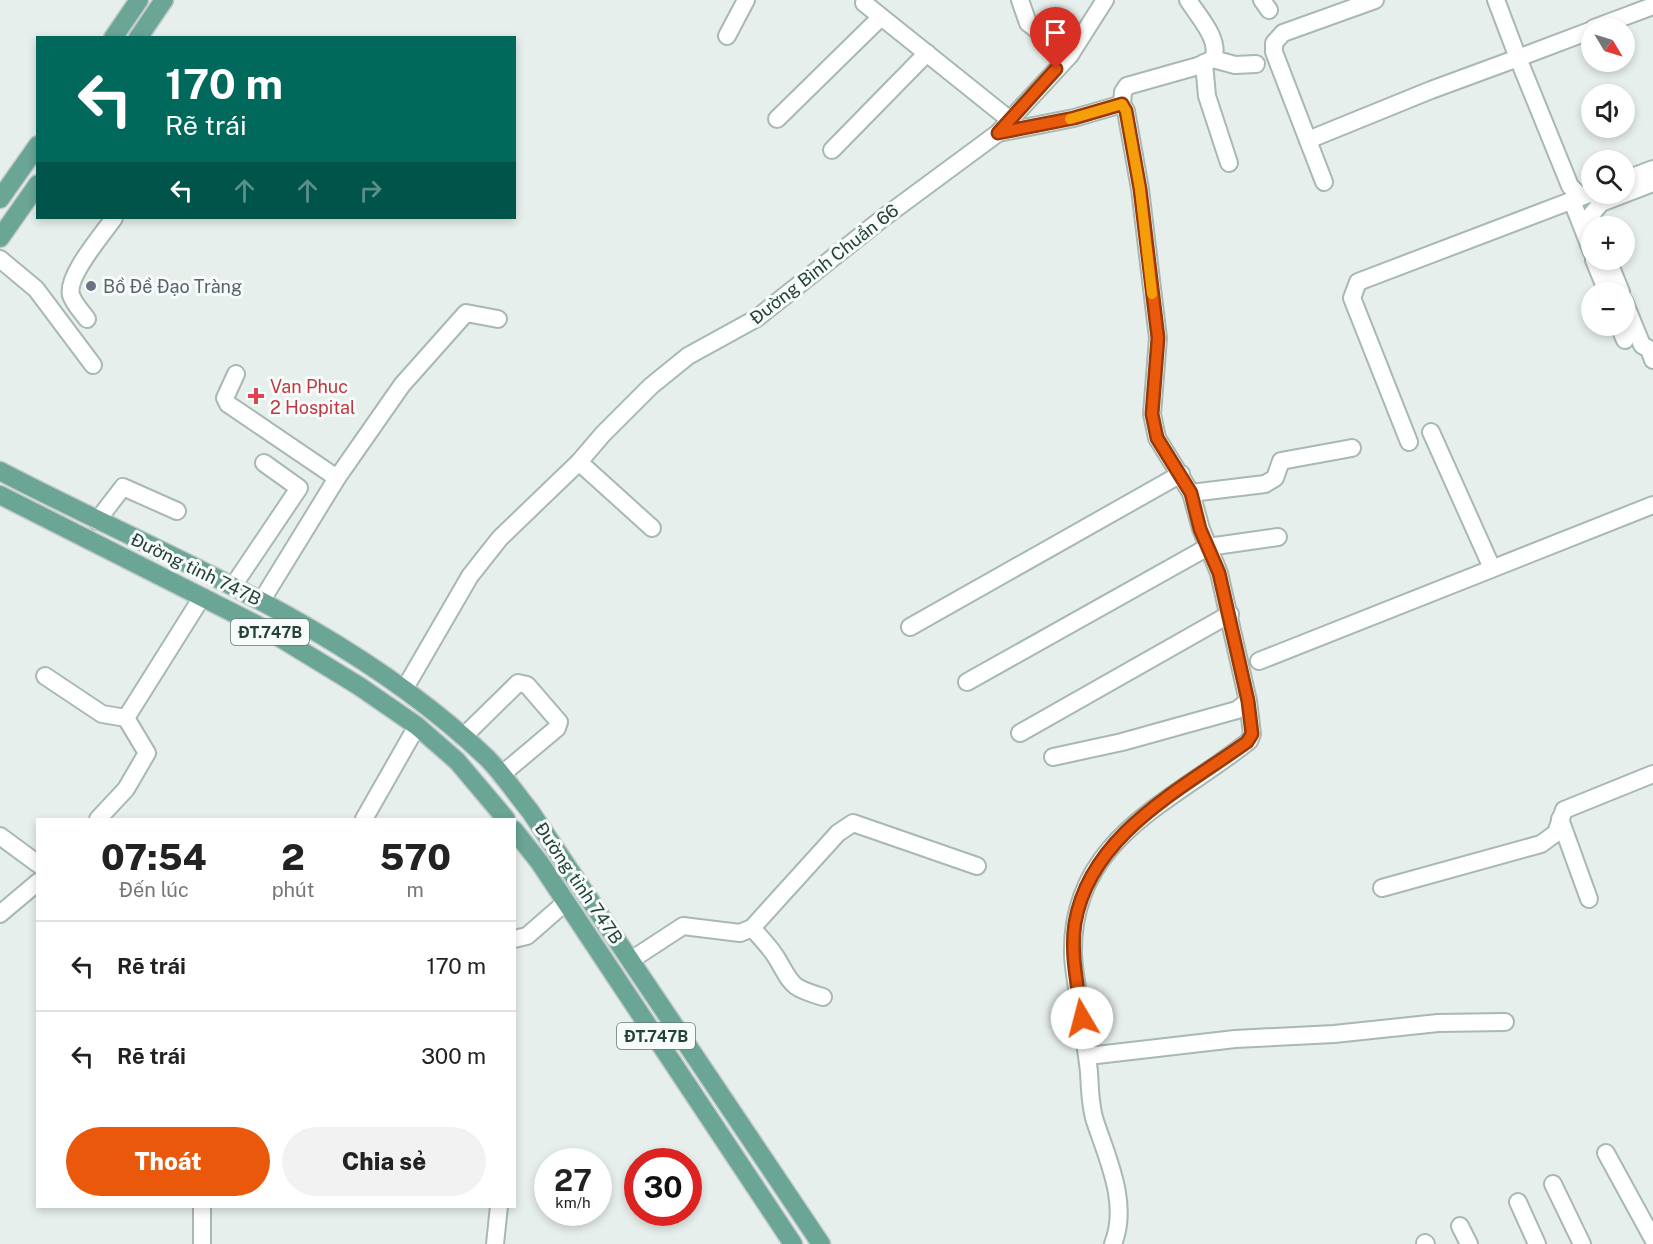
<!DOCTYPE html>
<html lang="vi">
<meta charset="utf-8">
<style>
body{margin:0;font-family:"Public Sans",sans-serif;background:#f2f2f2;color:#222;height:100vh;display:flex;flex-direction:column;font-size:22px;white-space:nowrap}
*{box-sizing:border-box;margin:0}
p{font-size:20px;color:#767676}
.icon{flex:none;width:33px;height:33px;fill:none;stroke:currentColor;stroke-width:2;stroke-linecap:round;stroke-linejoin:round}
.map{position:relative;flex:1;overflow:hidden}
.side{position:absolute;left:36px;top:818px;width:480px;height:390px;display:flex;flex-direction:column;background:#fff;border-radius:0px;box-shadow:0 3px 9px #0003}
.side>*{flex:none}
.top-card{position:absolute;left:36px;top:36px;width:480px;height:183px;border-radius:0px;box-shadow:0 3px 9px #0003;background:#00695c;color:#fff;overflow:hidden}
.needle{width:39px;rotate:128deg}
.fabs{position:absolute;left:1581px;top:18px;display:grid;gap:12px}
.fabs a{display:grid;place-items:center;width:54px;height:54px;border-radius:50%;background:#fff;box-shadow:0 3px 9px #0003;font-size:30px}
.speed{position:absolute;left:534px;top:1148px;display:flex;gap:12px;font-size:30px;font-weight:700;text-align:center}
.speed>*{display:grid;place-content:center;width:78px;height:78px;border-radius:50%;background:#fff;box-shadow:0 3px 9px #0003;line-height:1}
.speed small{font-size:15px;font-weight:400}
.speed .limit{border:9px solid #d22;background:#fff;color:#111}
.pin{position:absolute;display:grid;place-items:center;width:51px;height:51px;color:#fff;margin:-62px -26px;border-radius:50% 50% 50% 0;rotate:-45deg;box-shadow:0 0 6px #0007}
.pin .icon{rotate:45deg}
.me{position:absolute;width:66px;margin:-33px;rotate:352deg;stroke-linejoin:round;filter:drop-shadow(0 0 4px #0008)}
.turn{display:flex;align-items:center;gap:21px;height:126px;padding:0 30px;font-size:27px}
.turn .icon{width:78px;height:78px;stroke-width:2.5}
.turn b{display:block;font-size:42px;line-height:51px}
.lanes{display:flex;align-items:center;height:57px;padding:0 30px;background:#0003;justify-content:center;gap:30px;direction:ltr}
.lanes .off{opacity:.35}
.eta{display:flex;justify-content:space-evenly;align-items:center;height:102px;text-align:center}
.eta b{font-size:36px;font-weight:800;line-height:42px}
.cta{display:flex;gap:12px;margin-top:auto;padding:12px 30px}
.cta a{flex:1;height:69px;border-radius:36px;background:#ea580c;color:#fff;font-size:24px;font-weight:800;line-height:69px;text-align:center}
.cta a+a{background:#f2f2f2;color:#222}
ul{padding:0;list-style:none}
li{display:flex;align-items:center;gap:18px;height:90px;padding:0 30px;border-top:2px solid #e0e0e0}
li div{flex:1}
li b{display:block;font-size:22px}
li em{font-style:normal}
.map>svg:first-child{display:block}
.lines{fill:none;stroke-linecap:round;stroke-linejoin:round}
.minor-casing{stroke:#a8b8b2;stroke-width:20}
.major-casing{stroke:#c2cac8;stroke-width:21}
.minor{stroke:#fff;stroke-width:16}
.major{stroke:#6aa596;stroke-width:18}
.route-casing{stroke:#983908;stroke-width:15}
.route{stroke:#ea580c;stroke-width:10}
.slow{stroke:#f59e0b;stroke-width:10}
.worship-dot{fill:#6b7280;stroke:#f7fbf9;stroke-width:2}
.health-dot{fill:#e0444e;stroke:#f7fbf9;stroke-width:2}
.labels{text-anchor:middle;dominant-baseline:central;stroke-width:6;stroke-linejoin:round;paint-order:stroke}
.shield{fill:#f7fbf9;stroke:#637a73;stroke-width:1.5}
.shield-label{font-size:16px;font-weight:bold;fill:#24423a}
.street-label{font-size:18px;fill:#24423a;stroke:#f7fbf9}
.worship-label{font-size:18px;fill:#5b616d;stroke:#f7fbf9;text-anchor:start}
.health-label{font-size:18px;fill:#be3a42;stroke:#f7fbf9;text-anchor:start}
</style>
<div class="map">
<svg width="1653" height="1244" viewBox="0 0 1653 1244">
<rect width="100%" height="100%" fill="#e6efeb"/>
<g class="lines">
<defs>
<g id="minor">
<polyline points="1020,0 1028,23 1070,55"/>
<polyline points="1262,0 1269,10"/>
<polyline points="864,3 1010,120"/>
<polyline points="1594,28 1653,6"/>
<polyline points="727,36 746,0"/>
<polyline points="1213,59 1235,65 1256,64"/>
<polyline points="1204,63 1207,96 1229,163"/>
<path d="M 1122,104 L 1123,92 L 1127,86 L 1198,66 L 1213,59 C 1221,40 1198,16 1188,0"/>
<polyline points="777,119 881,17"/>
<polyline points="998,133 1074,118 1122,104 1126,111 1140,189 1158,338 1152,414 1157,438 1191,493 1201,529 1219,573 1248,701 1237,710 1122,742 1053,757"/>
<polyline points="1308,140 1431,90 1518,58 1496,0"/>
<polyline points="832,150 927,53"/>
<polyline points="1624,180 1653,169"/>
<polyline points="1324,182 1274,52 1274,43 1283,33 1375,0"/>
<polyline points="1590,194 1581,197 1570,186 1518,58 1592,30"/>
<polyline points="1572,201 1592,252"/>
<polyline points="1596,226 1591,215 1601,203 1653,183"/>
<polyline points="0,259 36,289 93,365"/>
<polyline points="1594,260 1607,292"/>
<polyline points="1608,260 1621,292"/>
<polyline points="1624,301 1642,345 1649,349 1653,360"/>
<path d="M 87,319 C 82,312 74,304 71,295 C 66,276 103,234 114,218"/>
<polyline points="1619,326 1625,340"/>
<polyline points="236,374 225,398 228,404 337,478"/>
<polyline points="1431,432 1492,568"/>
<polyline points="1409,442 1352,298 1358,282 1581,197"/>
<polyline points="579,462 652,528"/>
<polyline points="1191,493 1265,484 1275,478 1281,461 1352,448"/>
<polyline points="97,521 123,487 177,511"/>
<polyline points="233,586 299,488 264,463"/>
<polyline points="262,600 337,478 402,385 466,313 498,319"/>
<polyline points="910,627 1181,474"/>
<polyline points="1259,661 1653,505"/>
<polyline points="45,676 102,714 126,718 202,597"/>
<polyline points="967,682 1208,547 1278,537"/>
<polyline points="405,688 470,576 500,538 579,462 603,434 651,386 688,356 757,318 883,218 998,133 1070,55 1105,0"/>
<polyline points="1020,733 1230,614"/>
<polyline points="463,737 518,683 527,685 559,722 557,728 501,775"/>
<polyline points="98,819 126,789 147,753 126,718"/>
<polyline points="364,819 417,726"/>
<polyline points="1560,819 1589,899"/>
<polyline points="0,836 38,864"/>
<polyline points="1382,888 1541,844 1556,833 1564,810 1653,774"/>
<polyline points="0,914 38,882"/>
<path d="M 752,928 C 760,937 770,947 776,957 C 793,985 789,987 823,997"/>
<polyline points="514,939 527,936 566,902"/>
<polyline points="631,960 683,926 740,933 752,928 838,833 853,823 977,866"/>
<polyline points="1088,1056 1235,1039 1334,1034 1438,1023 1505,1022"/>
<polyline points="1606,1153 1653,1239"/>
<polyline points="1553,1184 1582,1244"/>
<polyline points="1518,1202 1537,1244"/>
<polyline points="202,1206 202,1244"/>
<polyline points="1460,1226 1469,1244"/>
<polyline points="1425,1243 1426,1244"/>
<polyline points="495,1244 499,1206"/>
<path d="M 1113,1244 C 1129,1204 1108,1160 1095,1121 C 1090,1106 1090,1088 1089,1072 C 1087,1054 1084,1036 1082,1018 C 1079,997 1074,975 1073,955 C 1070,838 1173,802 1249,741 L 1252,734 L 1248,701"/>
</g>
<g id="major">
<polyline points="113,38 139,0"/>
<polyline points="138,38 164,0"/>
<polyline points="0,199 38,145"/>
<polyline points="0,238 38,184"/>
<path d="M 0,471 C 167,558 349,626 487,758 C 503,774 516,794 530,811 L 821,1244"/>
<polyline points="0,495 269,631 359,686 417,726 457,761 506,819"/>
<polyline points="514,830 540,863 793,1244"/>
</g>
</defs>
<use href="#minor" class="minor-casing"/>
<use href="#major" class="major-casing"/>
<use href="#minor" class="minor"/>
<use href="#major" class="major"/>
</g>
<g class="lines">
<defs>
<path id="route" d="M 1056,69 L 998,133 L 1074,118 L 1122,104 L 1126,111 L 1140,189 L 1158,338 L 1152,414 L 1157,438 L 1191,493 L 1200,529 L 1219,573 L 1248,701 L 1252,734 L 1247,742 C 1180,790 1090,835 1075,923 C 1070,954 1078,987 1082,1018"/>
</defs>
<use href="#route" class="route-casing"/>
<use href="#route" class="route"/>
<polyline class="slow" points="1070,119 1122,104 1126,111 1140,189 1152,294"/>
</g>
<circle class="worship-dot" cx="91" cy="286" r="6"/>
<path class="health-dot" d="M253 387h6v6h6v6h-6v6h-6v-6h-6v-6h6z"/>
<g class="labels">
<g class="shield">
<rect x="231" y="619" width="78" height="26" rx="4.5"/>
<rect x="617" y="1023" width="78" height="26" rx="4.5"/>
</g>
<g class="shield-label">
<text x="270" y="632">ĐT.747B</text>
<text x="656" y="1036">ĐT.747B</text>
</g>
<g class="street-label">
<text transform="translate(824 264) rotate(-38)">Đường Bình Chuẩn 66</text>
<text transform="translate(196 569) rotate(26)">Đường tỉnh 747B</text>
<text transform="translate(579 883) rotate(56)">Đường tỉnh 747B</text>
</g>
<g class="worship-label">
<text x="103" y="286">Bồ Đề Đạo Tràng</text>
</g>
<g class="health-label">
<text x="270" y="386">Van Phuc<tspan x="270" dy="21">2 Hospital</tspan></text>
</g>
</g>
</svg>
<div class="fabs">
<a><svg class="needle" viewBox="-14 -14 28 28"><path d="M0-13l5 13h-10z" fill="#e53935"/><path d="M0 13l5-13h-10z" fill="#767676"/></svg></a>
<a><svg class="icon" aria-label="sound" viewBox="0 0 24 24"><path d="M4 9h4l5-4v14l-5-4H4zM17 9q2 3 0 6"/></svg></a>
<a><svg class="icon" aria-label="search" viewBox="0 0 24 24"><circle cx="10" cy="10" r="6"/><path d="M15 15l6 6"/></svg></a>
<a>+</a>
<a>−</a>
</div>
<div class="speed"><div>27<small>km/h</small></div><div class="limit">30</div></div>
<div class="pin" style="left:1056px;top:69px;background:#d93025"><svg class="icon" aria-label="arrive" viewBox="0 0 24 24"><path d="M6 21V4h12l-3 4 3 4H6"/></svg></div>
<svg class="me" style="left:1082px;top:1018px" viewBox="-20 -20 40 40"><circle r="19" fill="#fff"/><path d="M0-13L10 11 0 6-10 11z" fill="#ea580c"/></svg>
<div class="top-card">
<div class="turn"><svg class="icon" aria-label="left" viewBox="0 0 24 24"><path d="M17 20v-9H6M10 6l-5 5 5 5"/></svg><div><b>170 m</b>Rẽ trái</div></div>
<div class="lanes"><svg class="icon" aria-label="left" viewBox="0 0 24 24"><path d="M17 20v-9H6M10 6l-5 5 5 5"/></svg><svg class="icon off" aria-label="ahead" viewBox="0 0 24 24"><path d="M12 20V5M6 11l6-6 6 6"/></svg><svg class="icon off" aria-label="ahead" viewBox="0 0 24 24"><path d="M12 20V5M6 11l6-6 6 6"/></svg><svg class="icon off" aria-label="right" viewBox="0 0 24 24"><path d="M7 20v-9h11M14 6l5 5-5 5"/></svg></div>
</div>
<section class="side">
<div class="eta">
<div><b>07:54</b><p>Đến lúc</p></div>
<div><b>2</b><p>phút</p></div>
<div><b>570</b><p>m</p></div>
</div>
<ul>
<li><svg class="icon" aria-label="left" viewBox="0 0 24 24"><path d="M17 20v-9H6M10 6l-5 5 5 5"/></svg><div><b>Rẽ trái</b></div><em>170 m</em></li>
<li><svg class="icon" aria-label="left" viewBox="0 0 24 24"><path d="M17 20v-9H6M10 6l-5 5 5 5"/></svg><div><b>Rẽ trái</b></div><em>300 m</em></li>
</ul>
<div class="cta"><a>Thoát</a><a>Chia sẻ</a></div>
</section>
</div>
